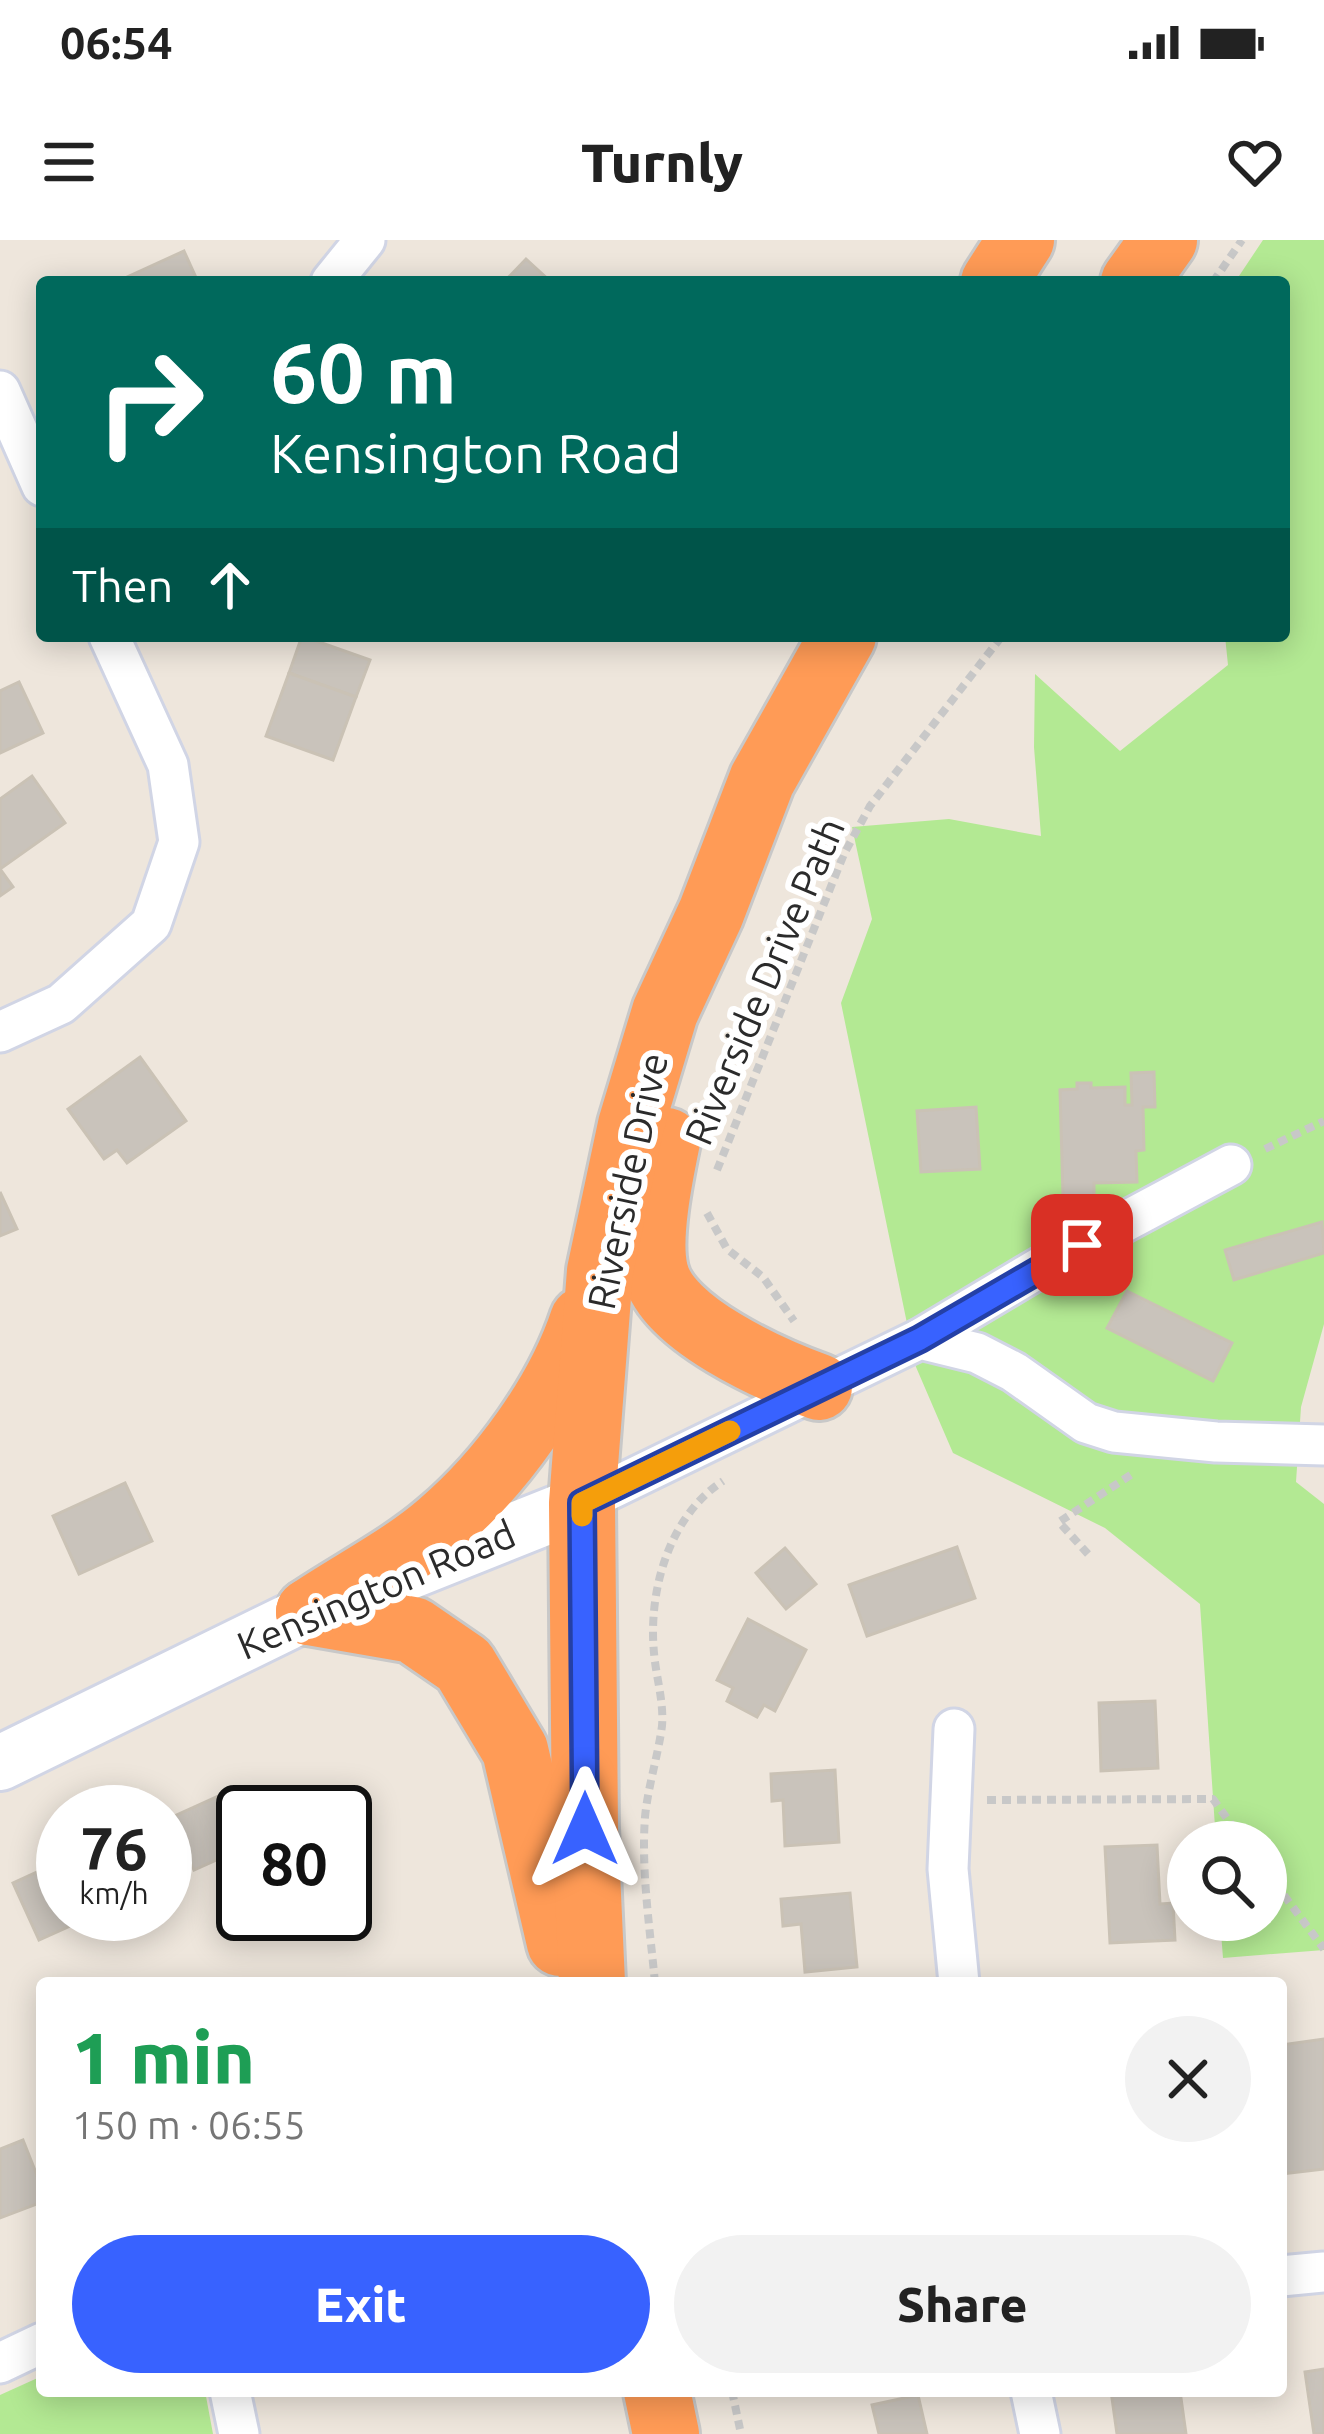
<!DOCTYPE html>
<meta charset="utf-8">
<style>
body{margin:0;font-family:Ubuntu,sans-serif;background:#f2f2f2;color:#222;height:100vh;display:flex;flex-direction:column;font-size:45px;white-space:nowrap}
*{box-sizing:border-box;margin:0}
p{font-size:39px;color:#767676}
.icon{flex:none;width:66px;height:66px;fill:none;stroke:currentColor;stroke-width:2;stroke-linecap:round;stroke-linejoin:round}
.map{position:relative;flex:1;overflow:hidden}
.sheet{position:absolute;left:36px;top:1737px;width:1251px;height:420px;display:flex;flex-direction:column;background:#fff;border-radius:12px;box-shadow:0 6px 30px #0003}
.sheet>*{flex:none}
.top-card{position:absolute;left:36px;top:36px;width:1254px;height:366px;border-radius:12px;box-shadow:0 6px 30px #0003;background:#00695c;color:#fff;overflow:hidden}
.tools{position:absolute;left:1167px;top:1581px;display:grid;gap:24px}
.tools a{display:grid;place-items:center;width:120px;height:120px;border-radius:50%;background:#fff;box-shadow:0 6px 30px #0003;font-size:60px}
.speed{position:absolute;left:36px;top:1545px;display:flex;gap:24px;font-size:60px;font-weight:700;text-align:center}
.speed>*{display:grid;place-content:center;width:156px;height:156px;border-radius:50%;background:#fff;box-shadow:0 6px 30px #0003;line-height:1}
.speed small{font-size:30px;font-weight:400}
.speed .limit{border:6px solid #111;border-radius:18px;background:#fff;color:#111}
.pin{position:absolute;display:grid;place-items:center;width:102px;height:102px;color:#fff;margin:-51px;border-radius:24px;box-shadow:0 6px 18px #0006}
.me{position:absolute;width:132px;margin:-66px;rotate:0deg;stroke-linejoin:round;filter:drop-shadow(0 0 9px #0008)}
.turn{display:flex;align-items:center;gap:42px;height:252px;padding:0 36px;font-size:54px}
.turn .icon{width:156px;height:156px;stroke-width:2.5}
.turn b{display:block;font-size:84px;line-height:102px}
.then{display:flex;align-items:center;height:114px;padding:0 36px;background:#0003;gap:24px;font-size:45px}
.round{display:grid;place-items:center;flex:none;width:126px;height:126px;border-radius:63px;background:#f2f2f2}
.overview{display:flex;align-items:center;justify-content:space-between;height:204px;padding:0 36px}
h1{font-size:72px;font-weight:800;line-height:90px;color:#1e9e55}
.cta{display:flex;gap:24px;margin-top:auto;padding:24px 36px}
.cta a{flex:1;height:138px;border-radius:72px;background:#3862ff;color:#fff;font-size:48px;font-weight:800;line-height:138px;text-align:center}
.cta a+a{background:#f2f2f2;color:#222}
.status{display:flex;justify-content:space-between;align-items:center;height:84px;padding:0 60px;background:#fff;direction:ltr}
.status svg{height:33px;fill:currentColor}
header{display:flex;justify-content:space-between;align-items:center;height:156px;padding:0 36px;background:#fff;font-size:54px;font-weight:800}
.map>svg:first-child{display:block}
.green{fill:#b3e993}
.building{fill:#c9c3bb;stroke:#cac2b5;stroke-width:3}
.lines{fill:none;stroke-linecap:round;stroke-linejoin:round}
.street-casing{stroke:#d1d5e5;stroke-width:45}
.secondary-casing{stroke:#d1d5e5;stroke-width:60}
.highway-casing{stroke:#c8c8c8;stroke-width:72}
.path{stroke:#c8c8c8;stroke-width:8;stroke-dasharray:9 6;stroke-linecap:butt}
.street{stroke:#fff;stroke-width:39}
.secondary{stroke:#fff;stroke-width:54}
.highway{stroke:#ff9b56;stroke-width:66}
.route-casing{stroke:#2440a6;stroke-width:30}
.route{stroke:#3862ff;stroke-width:21}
.slow{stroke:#f59e0b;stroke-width:21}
.labels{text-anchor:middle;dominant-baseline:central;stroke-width:12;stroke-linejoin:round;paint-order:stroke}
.street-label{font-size:39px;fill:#2b2b2b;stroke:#fff}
</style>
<div class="status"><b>06:54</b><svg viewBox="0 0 49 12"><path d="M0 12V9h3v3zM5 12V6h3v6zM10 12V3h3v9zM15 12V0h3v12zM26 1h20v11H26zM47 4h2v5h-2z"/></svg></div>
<header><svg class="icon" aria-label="menu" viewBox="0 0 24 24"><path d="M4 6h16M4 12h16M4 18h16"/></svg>Turnly<svg class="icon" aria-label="heart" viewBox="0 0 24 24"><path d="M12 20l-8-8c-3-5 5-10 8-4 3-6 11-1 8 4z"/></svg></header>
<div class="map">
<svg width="1324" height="2194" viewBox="0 0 1324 2194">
<rect width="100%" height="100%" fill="#eee6dc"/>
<g class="green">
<polygon points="1263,0 1324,0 1324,1084 1301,1167 1296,1242 1324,1264 1324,1710 1223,1718 1220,1680 1266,1680 1266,1602 1216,1602 1200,1364 1105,1288 953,1213 916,1127 841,763 872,679 852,587 949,579 1041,596 1034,507 1035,434 1120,511 1228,425 1225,396 1284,396 1284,42 1235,42"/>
<polygon points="42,2136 42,2151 205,2151 213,2194 0,2194 0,2155"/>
</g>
<g class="building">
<polygon points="184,11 198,42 116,42"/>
<polygon points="526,19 551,42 504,42"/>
<polygon points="302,396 370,420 356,457 289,433"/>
<polygon points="289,433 356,457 333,520 266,496"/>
<polygon points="19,442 43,493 0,513 0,451"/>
<polygon points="32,536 65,583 0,629 13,647 0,656 0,559"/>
<polygon points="140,817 186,881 127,923 117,910 104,919 68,869"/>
<polygon points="1154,832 1155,867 1143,867 1144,910 1136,911 1137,942 1094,943 1094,956 1063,957 1060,850 1077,849 1077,843 1091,843 1091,848 1125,847 1125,865 1132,865 1131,833"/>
<polygon points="976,867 980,929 921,932 917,871"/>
<polygon points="0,952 17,989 0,996"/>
<polygon points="1322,982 1324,1013 1234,1040 1225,1010"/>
<polygon points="1127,1051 1232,1103 1213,1141 1107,1088"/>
<polygon points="125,1243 152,1301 79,1334 53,1276"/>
<polygon points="957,1307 975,1358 867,1396 849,1345"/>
<polygon points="785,1308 816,1344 786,1369 756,1333"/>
<polygon points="748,1379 806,1410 775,1471 764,1465 757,1477 727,1461 733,1448 717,1440"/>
<polygon points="1155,1461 1158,1528 1101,1531 1099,1463"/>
<polygon points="835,1530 839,1602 785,1606 783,1560 772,1561 771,1534"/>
<polygon points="234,1549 245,1572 243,1608 194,1630 170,1578"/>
<polygon points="1157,1605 1160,1664 1173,1663 1175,1700 1110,1703 1105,1607"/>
<polygon points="63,1620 63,1674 97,1674 39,1700 13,1643"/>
<polygon points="850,1653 857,1727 805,1732 801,1684 783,1686 781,1659"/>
<polygon points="1324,1799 1324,1929 1281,1934 1281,1805"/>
<polygon points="23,1900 42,1948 42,1962 0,1978 0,1909"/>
<polygon points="1324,2129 1324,2194 1314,2194 1305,2132"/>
<polygon points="1111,2151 1180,2151 1186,2194 1117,2194"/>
<polygon points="918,2155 927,2194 879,2194 872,2165"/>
</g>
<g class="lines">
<defs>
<g id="street">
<polyline points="331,42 365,0"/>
<polyline points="0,151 42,246"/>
<polyline points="0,792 61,764 151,684 179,602 168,525 109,396"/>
<polyline points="920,1099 1044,1025 1231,925"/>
<polyline points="582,1263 920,1099 977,1113 1014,1132 1086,1183 1114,1192 1216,1202 1324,1205"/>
<polyline points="954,1489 948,1629 959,1743"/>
<polyline points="1281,2036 1324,2032"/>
<polyline points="0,2123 42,2103"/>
<polyline points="230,2151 239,2194"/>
<polyline points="1031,2151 1040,2194"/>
</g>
<polyline id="secondary" points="0,1523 309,1372 582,1263"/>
<g id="highway">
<polyline points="994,42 1021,0"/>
<polyline points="1134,42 1164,0"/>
<path d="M 667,901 C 660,935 647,997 655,1031 C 666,1084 774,1131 819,1147"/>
<polyline points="309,1372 413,1390 464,1425 515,1510 560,1703"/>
<path d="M 309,1372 C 352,1343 402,1318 441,1284 C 500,1234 559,1153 583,1080"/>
<polyline points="592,1743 585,1589 582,1263 600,1031 631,885 665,772 711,673 762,540 843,396"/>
<polyline points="657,2151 666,2194"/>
</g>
</defs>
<use href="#street" class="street-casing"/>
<use href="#secondary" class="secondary-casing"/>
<use href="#highway" class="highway-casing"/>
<g class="path">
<polyline points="1213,42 1242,0"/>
<polyline points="1265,909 1324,881"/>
<polyline points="717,930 844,614 870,566 1002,396"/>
<polyline points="707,973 727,1009 763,1037 794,1081"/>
<polyline points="1088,1314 1059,1282 1132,1234"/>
<polyline points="987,1560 1213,1559 1244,1602"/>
<polyline points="1266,1631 1324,1709"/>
<path d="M 655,1743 C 650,1689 641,1631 645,1577 C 648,1546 658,1516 662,1486 C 664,1461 656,1437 654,1413 C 648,1351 669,1276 723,1241"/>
<polyline points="732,2151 741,2194"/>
</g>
<use href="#street" class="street"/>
<use href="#secondary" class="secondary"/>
<use href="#highway" class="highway"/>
</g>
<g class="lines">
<defs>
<polyline id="route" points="585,1589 582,1263 920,1099 1082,1005"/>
</defs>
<use href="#route" class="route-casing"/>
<use href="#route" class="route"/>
<polyline class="slow" points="582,1276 582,1263 730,1191"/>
</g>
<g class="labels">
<g class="street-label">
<text transform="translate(764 741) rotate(-67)">Riverside Drive Path</text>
<text transform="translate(627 941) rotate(-78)">Riverside Drive</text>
<text transform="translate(376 1349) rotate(-23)">Kensington Road</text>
</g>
</g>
</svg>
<div class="tools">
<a><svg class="icon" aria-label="search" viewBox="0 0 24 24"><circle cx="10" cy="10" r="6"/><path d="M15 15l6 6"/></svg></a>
</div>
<div class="speed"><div>76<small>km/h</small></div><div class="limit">80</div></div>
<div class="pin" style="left:1082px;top:1005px;background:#d93025"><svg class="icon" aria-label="arrive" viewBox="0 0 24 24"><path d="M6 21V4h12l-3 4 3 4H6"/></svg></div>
<svg class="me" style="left:585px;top:1589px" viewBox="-20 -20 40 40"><path d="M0-17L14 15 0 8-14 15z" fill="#3862ff" stroke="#fff" stroke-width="4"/></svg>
<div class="top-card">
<div class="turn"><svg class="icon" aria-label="right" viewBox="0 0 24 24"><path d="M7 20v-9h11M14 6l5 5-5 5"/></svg><div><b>60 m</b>Kensington Road</div></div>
<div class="then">Then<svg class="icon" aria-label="ahead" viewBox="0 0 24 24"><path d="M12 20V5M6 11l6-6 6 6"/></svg></div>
</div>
<section class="sheet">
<div class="overview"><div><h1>1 min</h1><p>150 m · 06:55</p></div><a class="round"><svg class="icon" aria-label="close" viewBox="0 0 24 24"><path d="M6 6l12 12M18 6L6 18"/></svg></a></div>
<div class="cta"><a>Exit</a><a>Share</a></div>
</section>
</div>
